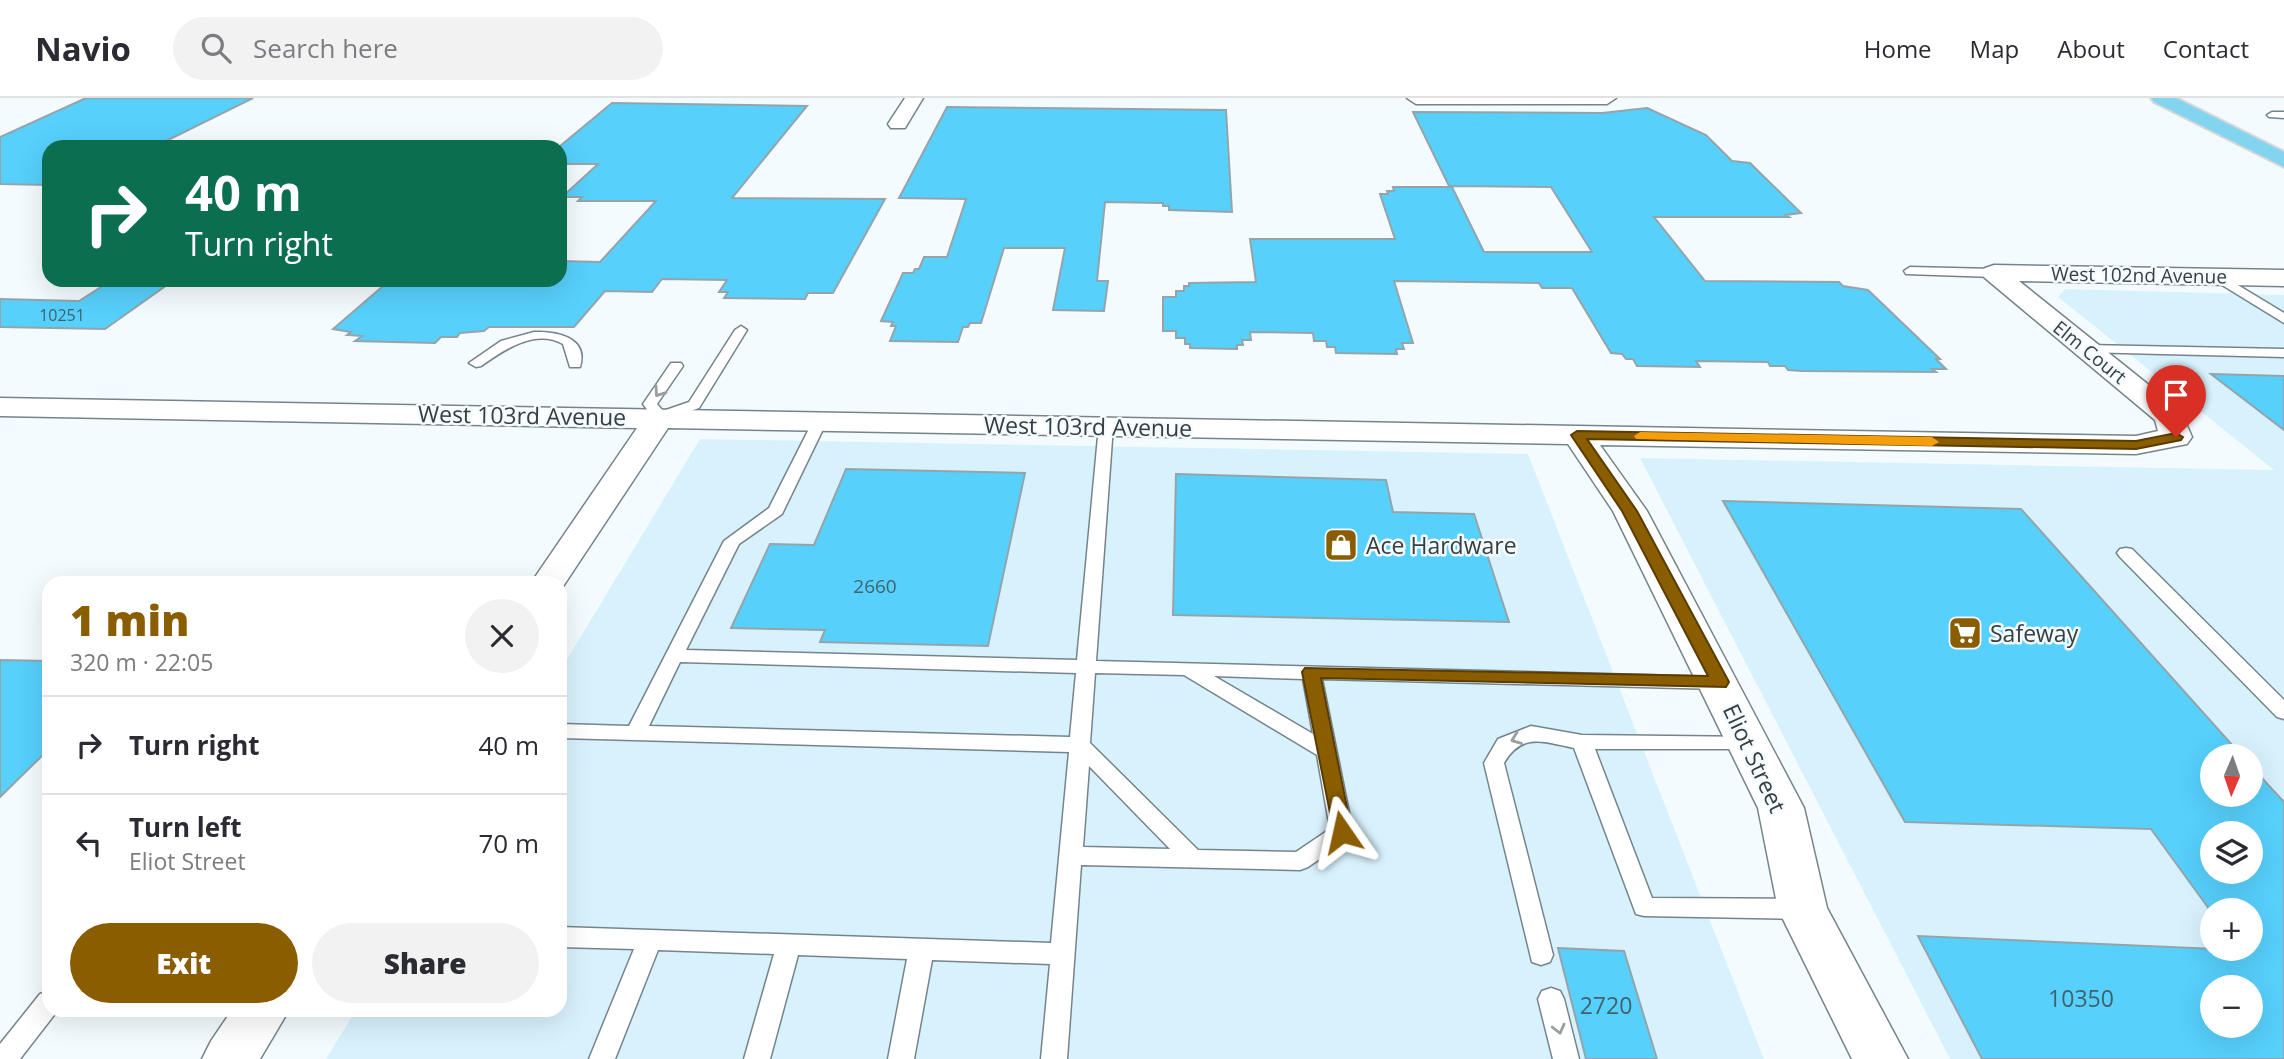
<!DOCTYPE html>
<meta charset="utf-8">
<style>
body{margin:0;font-family:"Open Sans",sans-serif;background:#f2f2f3;color:#2b2b33;height:100vh;display:flex;flex-direction:column;font-size:26px;white-space:nowrap}
*{box-sizing:border-box;margin:0}
p{font-size:23px;color:#7c7c81}
.icon{flex:none;width:38px;height:38px;fill:none;stroke:currentColor;stroke-width:2;stroke-linecap:round;stroke-linejoin:round}
.map{position:relative;flex:1;overflow:hidden}
.panel{position:absolute;left:42px;top:478px;width:525px;height:441px;display:flex;flex-direction:column;background:#fff;border-radius:21px;box-shadow:0 7px 28px #0002}
.panel>*{flex:none}
.top-card{position:absolute;left:42px;top:42px;width:525px;height:147px;border-radius:21px;box-shadow:0 7px 28px #0002;background:#0b6e4f;color:#fff;overflow:hidden}
.needle{width:46px;rotate:182deg}
.tools{position:absolute;left:2200px;top:646px;display:grid;gap:14px}
.tools a{display:grid;place-items:center;width:63px;height:63px;border-radius:50%;background:#fff;box-shadow:0 7px 28px #0002;font-size:35px}
.pin{position:absolute;display:grid;place-items:center;width:60px;height:60px;color:#fff;margin:-72px -30px;border-radius:50% 50% 50% 0;rotate:-45deg;box-shadow:0 0 7px #0007}
.pin .icon{rotate:45deg}
.me{position:absolute;width:77px;margin:-38px;rotate:349deg;stroke-linejoin:round;filter:drop-shadow(0 0 5px #0008)}
.turn{display:flex;align-items:center;gap:24px;height:147px;padding:0 28px;font-size:32px}
.turn .icon{width:91px;height:91px;stroke-width:2.5}
.turn b{display:block;font-size:49px;line-height:60px}
.round{display:grid;place-items:center;flex:none;width:74px;height:74px;border-radius:37px;background:#f2f2f3}
.headline{display:flex;align-items:center;justify-content:space-between;height:119px;padding:0 28px}
h1{font-size:42px;font-weight:800;line-height:52px;color:#8b5d01}
.cta{display:flex;gap:14px;margin-top:auto;padding:14px 28px}
.cta a{flex:1;height:80px;border-radius:42px;background:#8b5d01;color:#fff;font-size:28px;font-weight:800;line-height:80px;text-align:center}
.cta a+a{background:#f2f2f3;color:#2b2b33}
ul{padding:0;list-style:none}
li{display:flex;align-items:center;gap:21px;height:98px;padding:0 28px;border-top:2px solid #e1e1e2}
li div{flex:1}
li b{display:block;font-size:26px}
li em{font-style:normal}
header{display:flex;align-items:center;gap:42px;box-sizing:border-box;height:98px;padding:0 35px;background:#fff;border-bottom:2px solid #e1e1e2}
header strong{font-size:33px}
nav{display:flex;gap:38px;margin-inline-start:auto;font-size:24px}
.search{width:490px;height:63px;background:#f2f2f3;display:flex;align-items:center;gap:18px;box-sizing:border-box;padding:0 24px;border-radius:38px;color:#7c7c81;font-size:26px}
.map>svg:first-child{display:block}
.built{fill:#d8f2fd;fill-rule:evenodd}
.building{fill:#57d0fc;stroke:#94a4ab;stroke-width:2;fill-rule:evenodd}
.lines{fill:none;stroke-linecap:round;stroke-linejoin:round}
.lane-casing{stroke:#75848b;stroke-width:3}
.street-casing{stroke:#75848b;stroke-width:3}
.primary-casing{stroke:#d7d8d9;stroke-width:4}
.lane{fill:#fff;fill-rule:evenodd}
.street{fill:#fff;fill-rule:evenodd}
.primary{fill:#83d4ee;fill-rule:evenodd}
.oneway{stroke:#9b9ea0}
.route{fill:#8b5d01;stroke:#5a3c01;stroke-width:2}
.slow{fill:#f59e0b}
.labels{text-anchor:middle;dominant-baseline:central;stroke-width:5;stroke-linejoin:round;paint-order:stroke}
.far-number-label{font-size:16px;fill:#3f6270}
.far-street-label{font-size:19px;fill:#373e41;stroke:#f4fbfe}
.number-label{font-size:19px;fill:#3f6270}
.street-label{font-size:23px;fill:#373e41;stroke:#f4fbfe}
.poi-label{font-size:23px;fill:#373e41;stroke:#f4fbfe;text-anchor:start}
.near-number-label{font-size:23px;fill:#3f6270}
</style>
<header>
<strong>Navio</strong>
<div class="search"><svg class="icon" aria-label="search" viewBox="0 0 24 24"><circle cx="10" cy="10" r="6"/><path d="M15 15l6 6"/></svg>Search here</div>
<nav><a>Home</a><a>Map</a><a>About</a><a>Contact</a></nav>
</header>
<div class="map">
<svg width="2284" height="961" viewBox="0 0 2284 961">
<rect width="100%" height="100%" fill="#f4fbfe"/>
<g class="built">
<path d="M 2065,191 L 2284,197 L 2284,961 L 1950,961 L 1640,360 L 2274,372 L 2058,199 ZM 2212,658 L 2250,658 L 2250,696 L 2212,696 ZM 2212,735 L 2250,735 L 2250,774 L 2212,774 ZM 2212,812 L 2250,812 L 2250,850 L 2212,850 ZM 2212,889 L 2250,889 L 2250,928 L 2212,928 Z"/>
<polygon points="700,341 1528,356 1764,961 326,961 356,912 560,912 560,573"/>
</g>
<g class="building">
<polygon points="86,0 253,0 154,49 49,49 49,87 0,86 0,39"/>
<polygon points="612,5 807,8 732,100 885,101 833,195 808,195 805,201 724,200 728,194 719,194 727,182 662,181 652,194 605,193 574,229 489,229 484,233 460,235 457,239 441,239 435,245 355,243 362,238 347,237 351,234 333,231 390,182 560,182 560,163 600,164 656,103 578,103 582,99 562,99 598,66 560,66 559,49"/>
<polygon points="947,9 1226,12 1232,114 1169,112 1169,108 1163,108 1163,105 1105,104 1097,183 1108,183 1104,213 1053,212 1065,150 1004,150 981,225 970,225 968,229 963,229 958,244 890,243 896,228 891,228 893,224 881,223 903,175 913,175 915,171 919,171 924,159 947,159 966,101 899,100"/>
<polygon points="1647,10 1706,37 1732,63 1750,65 1801,115 1786,117 1789,119 1654,119 1705,183 1839,184 1843,188 1868,192 1940,261 1936,261 1946,271 1932,271 1936,274 1802,273 1788,272 1785,268 1770,268 1768,264 1696,263 1700,269 1637,268 1633,261 1626,261 1622,256 1611,255 1572,190 1542,190 1539,185 1394,183 1413,245 1402,245 1404,251 1396,251 1397,256 1336,255 1335,249 1327,249 1326,243 1314,243 1313,235 1250,234 1251,242 1242,242 1243,247 1237,247 1237,251 1190,250 1190,246 1185,246 1185,240 1176,240 1176,233 1163,233 1163,199 1176,199 1176,193 1184,193 1184,188 1189,188 1189,185 1256,184 1250,141 1395,141 1380,96 1388,96 1387,93 1394,93 1393,89 1452,89 1484,154 1592,154 1551,89 1449,88 1413,14 1602,15"/>
<polygon points="112,182 174,182 105,231 0,229 0,201 79,203"/>
<polygon points="2211,276 2284,278 2284,332"/>
<polygon points="846,371 1025,375 988,548 820,544 825,532 731,530 770,446 814,447"/>
<polygon points="1176,376 1386,382 1393,414 1474,416 1509,524 1173,517"/>
<path d="M 1723,403 L 2021,411 L 2242,658 L 2212,658 L 2212,696 L 2250,696 L 2250,667 L 2284,704 L 2284,961 L 1982,961 L 1918,838 L 2239,852 L 2238,850 L 2250,850 L 2250,812 L 2212,812 L 2212,815 L 2151,731 L 1905,724 ZM 2212,735 L 2250,735 L 2250,774 L 2212,774 ZM 2212,889 L 2250,889 L 2250,928 L 2212,928 Z"/>
<polygon points="0,562 49,563 49,651 0,699"/>
<polygon points="1558,850 1624,853 1657,961 1586,961"/>
</g>
<g class="lines">
<defs>
<g id="lane">
<polygon points="2272,14 2284,14 2284,20 2269,19 2267,17"/>
<polygon points="1910,169 1994,171 2000,175 1994,179 1906,176 1904,173"/>
<polygon points="2218,175 2284,215 2284,225 2214,182 2212,179"/>
<polygon points="741,228 747,232 699,310 665,322 655,322 643,306 671,265 681,265 683,268 657,306 663,313 689,304 735,232"/>
<path d="M 534,234 C 556,233 589,239 580,269 L 570,269 L 563,246 C 535,230 504,252 481,268 L 476,269 L 469,265 L 501,243 Z"/>
<polygon points="2087,247 2284,251 2284,259 2082,254 2082,248"/>
<path d="M 820,319 L 827,323 L 782,416 L 739,446 L 686,552 L 1077,562 L 1099,328 L 1106,324 L 1113,328 L 1096,563 L 1720,579 L 1727,580 L 1730,585 L 1727,590 L 1720,591 L 1322,581 L 1353,734 L 1350,740 L 1308,769 L 1300,772 L 1081,767 L 1067,961 L 1041,961 L 1050,866 L 932,862 L 914,961 L 888,961 L 907,861 L 798,857 L 770,961 L 744,961 L 774,856 L 658,852 L 615,961 L 589,961 L 634,851 L 560,849 L 560,829 L 1051,845 L 1069,654 L 560,640 L 560,626 L 629,628 L 724,443 L 769,410 L 813,323 ZM 680,564 L 1076,575 L 1070,639 L 649,628 ZM 1095,575 L 1184,577 L 1317,657 L 1330,731 L 1296,754 L 1198,752 L 1090,645 ZM 1214,578 L 1303,581 L 1313,636 ZM 1089,668 L 1170,751 L 1083,749 Z"/>
<polygon points="2126,450 2132,451 2284,602 2284,621 2277,619 2120,459 2117,455 2120,451"/>
<path d="M 1531,628 L 1582,637 L 1756,639 L 1759,644 L 1756,649 L 1749,651 L 1595,651 L 1652,800 L 1802,801 L 1810,804 L 1814,811 L 1810,818 L 1802,821 L 1644,818 L 1636,816 L 1574,650 C 1544,644 1522,634 1504,665 L 1553,857 L 1550,864 L 1541,867 L 1532,864 L 1484,665 L 1498,641 Z"/>
<polygon points="1551,890 1560,893 1564,901 1579,961 1553,961 1538,901 1542,893"/>
<polygon points="49,893 49,912 58,912 20,961 0,961 0,946 40,896"/>
</g>
<g id="street">
<polygon points="905,0 923,0 905,30 891,30 888,26"/>
<polygon points="1407,0 1616,0 1607,6 1416,6"/>
<polygon points="1994,167 2284,172 2284,188 2019,183 2180,312 2192,339 2187,346 2136,356 1600,347 1647,413 1804,710 1827,810 1908,961 1852,961 1778,811 1758,710 1613,413 1568,346 668,330 560,493 560,485 531,485 637,330 0,318 0,300 2136,338 2158,333 2155,322 1985,180 1981,175 1985,170"/>
<polygon points="232,912 289,912 260,961 202,961 211,943"/>
</g>
<polygon id="primary" points="2151,0 2176,0 2284,54 2284,69 2154,4"/>
</defs>
<use href="#lane" class="lane-casing"/>
<use href="#street" class="street-casing"/>
<use href="#primary" class="primary-casing"/>
<use href="#lane" class="lane"/>
<use href="#street" class="street"/>
<use href="#primary" class="primary"/>
</g>
<defs><path id="oneway-chevron" d="M-2-3.5L2.5 0L-2 3.5" fill="none" stroke-width="1.6" stroke-linecap="round" stroke-linejoin="round" transform="scale(1.75)"/></defs>
<g class="oneway">
<use href="#oneway-chevron" transform="translate(659 294) rotate(125)"/>
<use href="#oneway-chevron" transform="translate(1516 641) rotate(159)"/>
<use href="#oneway-chevron" transform="translate(1559 931) rotate(76)"/>
</g>
<polygon class="route" points="1577,333 2136,343 2176,335 2183,339 2181,342 2136,351 1587,341 1637,413 1729,584 1726,589 1321,580 1352,734 1349,740 1342,742 1335,740 1302,574 1305,570 1708,578 1622,413 1571,337"/>
<polygon class="slow" points="1640,334 1932,339 1939,344 1932,348 1636,341 1634,338"/>
<defs>
<symbol id="shop-square" viewBox="-11 -11 22 22"><rect x="-9" y="-9" width="18" height="18" rx="4" fill="#8b5d01" stroke="#f4fbfe"/><path d="M-5-2.5h2.3a2.7 3.5 0 0 1 5.4 0H5L5.5 6h-11ZM-1.5-2.5h3a1.5 2.3 0 0 0-3 0Z" fill="#fff"/></symbol>
<symbol id="supermarket-square" viewBox="-11 -11 22 22"><rect x="-9" y="-9" width="18" height="18" rx="4" fill="#8b5d01" stroke="#f4fbfe"/><path d="M-6-5.5h2.5l.6 2H6L4.5 2H-2.5L-4.4-4H-6ZM-1.5 3.2a1.3 1.3 0 1 0 .1 0ZM3 3.2a1.3 1.3 0 1 0 .1 0Z" fill="#fff"/></symbol>
</defs>
<g fill-rule="evenodd">
<use href="#shop-square" x="1322" y="428" width="38" height="38"/>
<use href="#supermarket-square" x="1946" y="516" width="38" height="38"/>
</g>
<g class="labels">
<g class="far-number-label">
<text x="62" y="217">10251</text>
</g>
<g class="far-street-label">
<text transform="translate(2139 177) rotate(1)">West 102nd Avenue</text>
<text transform="translate(2090 254) rotate(39)">Elm Court</text>
</g>
<g class="number-label">
<text x="875" y="488">2660</text>
</g>
<g class="street-label">
<text transform="translate(522 317) rotate(1)">West 103rd Avenue</text>
<text transform="translate(1088 328) rotate(1)">West 103rd Avenue</text>
<text transform="translate(1755 660) rotate(65)">Eliot Street</text>
</g>
<g class="poi-label">
<text x="1366" y="447">Ace Hardware</text>
<text x="1990" y="535">Safeway</text>
</g>
<g class="near-number-label">
<text x="2081" y="900">10350</text>
<text x="1606" y="907">2720</text>
</g>
</g>
</svg>
<div class="tools">
<a><svg class="needle" viewBox="-14 -14 28 28"><path d="M0-13l5 13h-10z" fill="#e53935"/><path d="M0 13l5-13h-10z" fill="#7c7c81"/></svg></a>
<a><svg class="icon" aria-label="layers" viewBox="0 0 24 24"><path d="M12 4l9 5-9 5-9-5zM3 14l9 5 9-5"/></svg></a>
<a>+</a>
<a>−</a>
</div>
<div class="pin" style="left:2176px;top:339px;background:#d93025"><svg class="icon" aria-label="arrive" viewBox="0 0 24 24"><path d="M6 21V4h12l-3 4 3 4H6"/></svg></div>
<svg class="me" style="left:1342px;top:734px" viewBox="-20 -20 40 40"><path d="M0-17L14 15 0 8-14 15z" fill="#8b5d01" stroke="#fff" stroke-width="4"/></svg>
<div class="top-card">
<div class="turn"><svg class="icon" aria-label="right" viewBox="0 0 24 24"><path d="M7 20v-9h11M14 6l5 5-5 5"/></svg><div><b>40 m</b>Turn right</div></div>
</div>
<section class="panel">
<div class="headline"><div><h1>1 min</h1><p>320 m · 22:05</p></div><a class="round"><svg class="icon" aria-label="close" viewBox="0 0 24 24"><path d="M6 6l12 12M18 6L6 18"/></svg></a></div>
<ul>
<li><svg class="icon" aria-label="right" viewBox="0 0 24 24"><path d="M7 20v-9h11M14 6l5 5-5 5"/></svg><div><b>Turn right</b></div><em>40 m</em></li>
<li><svg class="icon" aria-label="left" viewBox="0 0 24 24"><path d="M17 20v-9H6M10 6l-5 5 5 5"/></svg><div><b>Turn left</b><p>Eliot Street</p></div><em>70 m</em></li>
</ul>
<div class="cta"><a>Exit</a><a>Share</a></div>
</section>
</div>
